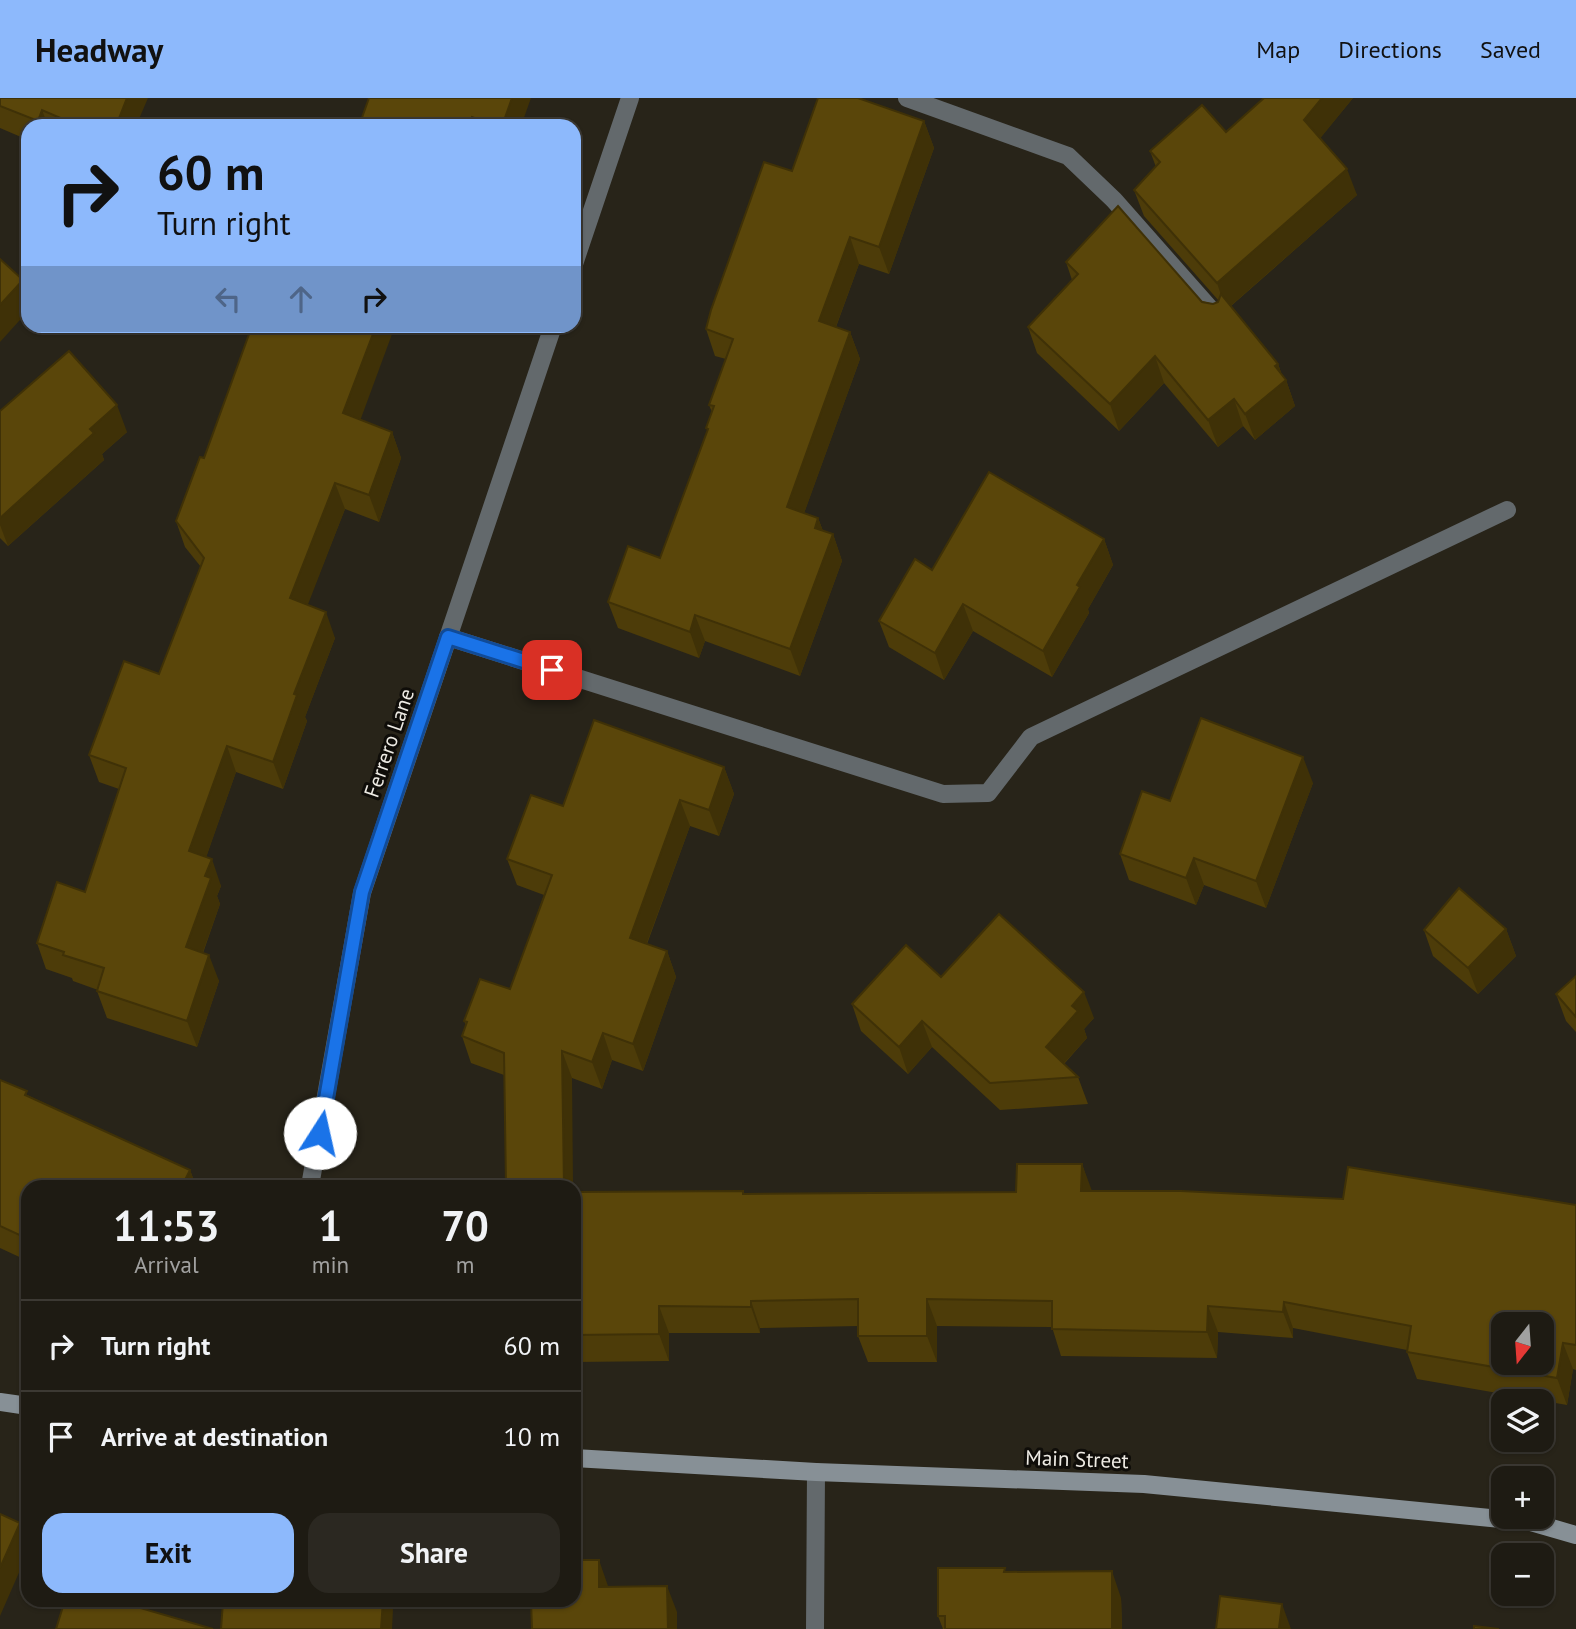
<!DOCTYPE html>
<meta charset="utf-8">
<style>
body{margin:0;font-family:"PT Sans",sans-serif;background:#2b2821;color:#f1f3f6;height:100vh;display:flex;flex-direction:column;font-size:26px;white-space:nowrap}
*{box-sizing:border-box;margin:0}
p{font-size:23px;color:#a1a1a0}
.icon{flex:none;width:38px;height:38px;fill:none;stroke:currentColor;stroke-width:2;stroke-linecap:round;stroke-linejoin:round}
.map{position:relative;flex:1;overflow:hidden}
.sheet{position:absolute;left:21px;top:1082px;width:560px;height:427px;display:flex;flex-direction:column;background:#1e1b13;border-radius:21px;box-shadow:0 2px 5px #0004,0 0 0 2px #3c3933}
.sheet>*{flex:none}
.guide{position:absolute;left:21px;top:21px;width:560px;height:214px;border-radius:21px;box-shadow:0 2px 5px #0004,0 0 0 2px #3c3933;background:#8db9fc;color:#111;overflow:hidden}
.needle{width:46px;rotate:197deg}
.controls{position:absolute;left:1491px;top:1214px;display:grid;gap:14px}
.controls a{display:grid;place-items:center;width:63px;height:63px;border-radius:14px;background:#1e1b13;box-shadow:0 2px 5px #0004,0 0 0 2px #3c3933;font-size:35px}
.pin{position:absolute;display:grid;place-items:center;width:60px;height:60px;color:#fff;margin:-30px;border-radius:14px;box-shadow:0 4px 10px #0006}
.me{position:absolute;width:77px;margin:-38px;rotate:10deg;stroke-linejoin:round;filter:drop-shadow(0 0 5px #0008)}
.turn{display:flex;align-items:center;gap:24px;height:147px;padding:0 21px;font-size:32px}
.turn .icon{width:91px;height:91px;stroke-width:2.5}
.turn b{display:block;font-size:49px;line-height:60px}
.lanes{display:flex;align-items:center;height:66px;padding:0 21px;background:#0003;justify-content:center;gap:35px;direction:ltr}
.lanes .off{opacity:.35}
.eta{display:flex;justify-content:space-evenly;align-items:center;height:119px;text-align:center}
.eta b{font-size:42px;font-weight:800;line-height:49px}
.button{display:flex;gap:14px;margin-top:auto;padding:14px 21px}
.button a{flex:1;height:80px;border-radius:21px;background:#8db9fc;color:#111;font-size:28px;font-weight:800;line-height:80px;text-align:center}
.button a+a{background:#2b2821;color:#f1f3f6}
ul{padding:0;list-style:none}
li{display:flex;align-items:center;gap:21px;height:91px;padding:0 21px;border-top:2px solid #3c3933}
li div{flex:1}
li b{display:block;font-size:26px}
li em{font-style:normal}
header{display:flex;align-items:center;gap:42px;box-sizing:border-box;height:98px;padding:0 35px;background:#8db9fc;color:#111}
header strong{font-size:33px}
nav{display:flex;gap:38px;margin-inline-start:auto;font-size:24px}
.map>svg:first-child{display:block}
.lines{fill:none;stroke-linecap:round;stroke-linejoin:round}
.lane{stroke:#63696c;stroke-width:18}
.street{stroke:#63696c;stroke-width:18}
.secondary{stroke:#879096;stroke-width:18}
.wall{fill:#4d3c09}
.shaded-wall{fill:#3f3107}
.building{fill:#5a460a;stroke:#3f3107;stroke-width:2;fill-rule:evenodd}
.route-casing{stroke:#114b97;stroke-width:18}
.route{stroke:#1a73e8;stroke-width:12}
.labels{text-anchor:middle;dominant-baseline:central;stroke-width:6;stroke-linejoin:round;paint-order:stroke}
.street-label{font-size:21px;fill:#eeebe4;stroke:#0f0d09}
</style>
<header>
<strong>Headway</strong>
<nav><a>Map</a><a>Directions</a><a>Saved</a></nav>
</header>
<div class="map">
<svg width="1576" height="1531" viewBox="0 0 1576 1531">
<rect width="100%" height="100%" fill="#282419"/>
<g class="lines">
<g class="lane">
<polyline points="907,0 1068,58 1114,102 1220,222"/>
<polyline points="448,539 943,696 988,695 1031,639 1507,412"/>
</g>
<g class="street">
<polyline points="574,166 630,0"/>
<polyline points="310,1088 362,795 553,228"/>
<polyline points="815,1531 816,1374"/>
</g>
<g class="secondary">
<polyline points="0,1304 28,1308"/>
<polyline points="574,1360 816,1374 1144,1386 1531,1424 1576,1437"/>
</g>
</g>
<g class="wall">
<polygon points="0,0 136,28 28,28 28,42 0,30"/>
<polygon points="369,0 521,28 359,28"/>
<polygon points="1264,0 1353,0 1320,40 1357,97 1231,208 1278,266 1282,277 1286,282 1295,308 1255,342 1243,328 1218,349 1164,285 1119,333 1037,255 1028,229 1072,182 1066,164 1213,206 1219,203 1144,118 1134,92 1156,69 1150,53 1226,34"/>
<polygon points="924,23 934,50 889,176 859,166 836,229 850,234 860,261 804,415 818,420 823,433 833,436 842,463 800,578 705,543 699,560 618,530 608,504 660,460 708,333 706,330 712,314 709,307 726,261 715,258 706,231 792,73"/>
<polygon points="435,228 454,228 452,234"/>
<polygon points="0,313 127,334 102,356 104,362 8,448 0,440"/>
<polygon points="360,322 392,334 401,360 379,424 345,411 307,507 335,540 305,619 307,623 283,691 236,674 206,759 221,788 217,798 220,806 203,855 219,883 197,949 107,920 97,893 98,892 73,883 72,880 46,871 37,845 85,794 119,691 99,684 89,657 159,576 201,469 185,449 176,423 204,360"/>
<polygon points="1104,441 1113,467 1088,511 1089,515 1052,579 973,533 944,582 889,549 879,523 932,472"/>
<polygon points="724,669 734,696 719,738 690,728 647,846 667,853 676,879 643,973 612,962 602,991 572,980 504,977 471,965 462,938 466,927 464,923 510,891 544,797 517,787 507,761 563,708"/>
<polygon points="1313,685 1266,810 1204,787 1196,807 1129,782 1120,756 1170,703"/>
<polygon points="1506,831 1516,858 1478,896 1433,858 1424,832"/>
<polygon points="1576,878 1576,934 1566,923 1556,896"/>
<polygon points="941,879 1094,920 1084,931 1087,940 1064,966 1078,979 1088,1006 1000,1012 932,949 908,976 861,933 852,906"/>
<polygon points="0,982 29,998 190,1072 196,1088 28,1088 28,1163 0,1150"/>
<polygon points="1082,1066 1091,1093 1576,1107 1576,1272 1573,1271 1567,1307 1417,1281 1407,1254 1407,1252 1293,1230 1293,1240 1218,1234 1217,1260 1061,1258 1052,1229 937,1228 937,1264 868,1264 858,1238 858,1228 760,1230 760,1235 669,1235 669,1263 574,1264 574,1094 743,1093 744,1096 1016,1094"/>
<polygon points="1006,1474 1121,1500 1122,1531 943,1531 938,1518"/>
</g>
<g class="shaded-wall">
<polygon points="127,0 148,0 136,28 116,28"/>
<polygon points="512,0 531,0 521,28 502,28"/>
<polygon points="1322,0 1353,0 1314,48 1304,22"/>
<polygon points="42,12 48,28 40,28 38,23"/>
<polygon points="472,19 475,28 469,28"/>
<polygon points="924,23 934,50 889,176 879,149"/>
<polygon points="1347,71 1357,97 1226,212 1217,185"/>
<polygon points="850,139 859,166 828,250 819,223"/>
<polygon points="23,182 28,196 28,213 0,244 0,207"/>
<polygon points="376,228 395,228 353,342 343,315"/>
<polygon points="850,234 860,261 797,435 787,409"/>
<polygon points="1155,258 1164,285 1119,333 1110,306"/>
<polygon points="1278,266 1284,283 1286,282 1295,308 1255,342 1245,316 1275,268"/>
<polygon points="1234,301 1243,328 1218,349 1208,322"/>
<polygon points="117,307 127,334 102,356 104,362 8,448 0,427 0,420 90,331"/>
<polygon points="392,334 401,360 379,424 369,397"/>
<polygon points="335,385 345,411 300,527 290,500"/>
<polygon points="818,420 828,446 815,430"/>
<polygon points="833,436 842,463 800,578 790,551"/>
<polygon points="1104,441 1113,467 1088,511 1089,515 1052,579 1043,553 1077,487"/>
<polygon points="963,506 973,533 944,582 935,555"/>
<polygon points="326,514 335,540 305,619 307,623 283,691 273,664 294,596"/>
<polygon points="695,517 705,543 699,560 690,534"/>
<polygon points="227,648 236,674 199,780 189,753"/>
<polygon points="1303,659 1313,685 1266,810 1256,783"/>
<polygon points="724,669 734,696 719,738 709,712"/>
<polygon points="680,702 690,728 639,866 630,840"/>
<polygon points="1194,760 1204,787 1196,807 1186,780"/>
<polygon points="212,761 221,788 217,798 220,806 195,876 186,849 205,778"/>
<polygon points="1506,831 1516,858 1478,896 1468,870"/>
<polygon points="667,853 676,879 643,973 633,946"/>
<polygon points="209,857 219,883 197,949 187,923"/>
<polygon points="1084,894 1094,920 1084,931 1087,940 1055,975 1046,949 1072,908"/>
<polygon points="922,923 932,949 908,976 899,949"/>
<polygon points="603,935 612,962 602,991 592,964"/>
<polygon points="562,953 572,980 573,1088 564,1088"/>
<polygon points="1082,1066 1092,1093 1081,1093"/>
<polygon points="190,1072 196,1088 182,1088"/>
<polygon points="927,1201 937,1228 937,1264 927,1238"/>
<polygon points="751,1203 760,1230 760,1235 751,1209"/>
<polygon points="1284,1204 1293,1230 1293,1240 1283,1214"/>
<polygon points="659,1208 669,1235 669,1263 659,1236"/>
<polygon points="1208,1208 1218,1234 1217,1260 1207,1234"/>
<polygon points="1563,1245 1573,1271 1567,1307 1557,1280"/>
<polygon points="20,1425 28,1448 28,1454 0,1518 0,1470"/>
<polygon points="599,1462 608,1488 608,1515 599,1489"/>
<polygon points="1112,1473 1121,1500 1122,1531 1112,1531"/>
<polygon points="667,1488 677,1514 677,1531 668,1531"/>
<polygon points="112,1502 129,1502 122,1528"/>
<polygon points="383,1502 390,1502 393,1511 392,1531 381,1531"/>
<polygon points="1282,1506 1291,1531 1279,1530"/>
</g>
<g class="building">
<polygon points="0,0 127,0 116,28 79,28 42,12 38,23 0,8"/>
<polygon points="369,0 512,0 502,28 496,28 472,19 469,28 359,28"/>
<polygon points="818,0 858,0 924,23 879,149 850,139 819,223 850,234 787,409 818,420 815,430 833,436 790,551 695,517 690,534 608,504 628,448 660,460 708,331 706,330 714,308 709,307 733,241 706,231 711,212 764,64 792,73"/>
<polygon points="1264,0 1322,0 1304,22 1347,71 1217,185 1134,92 1160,64 1150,53 1202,7 1226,34"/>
<polygon points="1118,108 1202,204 1213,206 1218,204 1221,196 1278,266 1275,268 1286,282 1245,316 1234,301 1208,322 1155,258 1110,306 1028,229 1078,176 1066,164"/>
<polygon points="0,161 23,182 0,207"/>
<polygon points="252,228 376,228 343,315 392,334 369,397 335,385 290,500 326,514 294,596 297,597 273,664 227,648 189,753 212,761 205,778 211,780 186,849 209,857 187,923 97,893 104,870 63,857 64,854 37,845 57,784 85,794 126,670 89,657 124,563 159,576 204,460 176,423 200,359 204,360"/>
<polygon points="69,253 117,307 90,331 94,335 0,420 0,313"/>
<polygon points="989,374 1104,441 1077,487 1080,489 1043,553 963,506 935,555 879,523 915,461 932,472"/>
<polygon points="1201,620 1303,659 1256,783 1194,760 1186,780 1120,756 1142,693 1170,703"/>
<polygon points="594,622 724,669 709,712 680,702 630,840 667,853 633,946 603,935 592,964 562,953 564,1088 506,1088 504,955 462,938 467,924 464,923 480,881 510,891 552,777 507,761 531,697 563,708"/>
<polygon points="1459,790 1506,831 1468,870 1424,832"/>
<polygon points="999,816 1084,894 1072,908 1078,913 1046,949 1078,979 990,985 922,923 899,949 852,906 906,847 941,879"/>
<polygon points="1576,878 1576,919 1556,896"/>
<polygon points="0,982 27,993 25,997 190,1072 182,1088 28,1088 28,1141 0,1128"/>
<path d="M 1017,1066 L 1082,1066 L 1081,1093 L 1181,1093 L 1343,1101 L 1348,1069 L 1576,1107 L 1576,1247 L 1563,1245 L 1557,1280 L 1407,1254 L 1411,1228 L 1284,1204 L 1283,1214 L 1208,1208 L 1207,1234 L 1052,1231 L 1052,1203 L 927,1201 L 927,1238 L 858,1238 L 858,1201 L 751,1203 L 751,1209 L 659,1208 L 659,1236 L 574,1237 L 574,1094 L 743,1093 L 743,1096 L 1016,1094 ZM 1503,1227 L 1542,1227 L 1542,1265 L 1503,1265 Z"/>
<polygon points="0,1416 20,1425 0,1470"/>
<polygon points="574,1462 599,1462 599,1489 667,1488 668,1531 532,1531 531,1502 574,1502"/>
<polygon points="938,1470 1005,1470 1004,1474 1112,1473 1112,1531 945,1531 945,1518 938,1518"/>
<polygon points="1220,1498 1282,1506 1279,1530 1290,1531 1216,1531"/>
<polygon points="65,1502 113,1502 213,1531 56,1531"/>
<polygon points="317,1502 383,1502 381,1531 221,1531 223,1504 316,1510"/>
<polygon points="1474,1528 1499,1531 1474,1531"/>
</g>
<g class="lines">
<defs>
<polyline id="route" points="320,1035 362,794 448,539 552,572"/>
</defs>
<use href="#route" class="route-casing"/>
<use href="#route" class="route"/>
</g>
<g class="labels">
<g class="street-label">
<text transform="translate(389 645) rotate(-71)">Ferrero Lane</text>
<text transform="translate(1077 1361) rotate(2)">Main Street</text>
</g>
</g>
</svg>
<div class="controls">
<a><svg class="needle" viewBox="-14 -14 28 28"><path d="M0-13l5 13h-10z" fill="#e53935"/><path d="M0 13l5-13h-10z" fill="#a1a1a0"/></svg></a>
<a><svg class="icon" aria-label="layers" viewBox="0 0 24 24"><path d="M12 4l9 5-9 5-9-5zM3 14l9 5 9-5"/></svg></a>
<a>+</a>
<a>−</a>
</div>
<div class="pin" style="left:552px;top:572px;background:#d93025"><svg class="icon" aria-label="arrive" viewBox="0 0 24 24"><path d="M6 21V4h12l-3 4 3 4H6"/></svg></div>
<svg class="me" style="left:320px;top:1035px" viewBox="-20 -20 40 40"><circle r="19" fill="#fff"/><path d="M0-13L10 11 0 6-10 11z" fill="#1a73e8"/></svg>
<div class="guide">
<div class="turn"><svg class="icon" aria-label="right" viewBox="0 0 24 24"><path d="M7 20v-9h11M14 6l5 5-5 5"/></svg><div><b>60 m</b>Turn right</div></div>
<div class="lanes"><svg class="icon off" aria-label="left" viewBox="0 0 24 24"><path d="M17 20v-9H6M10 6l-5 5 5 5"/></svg><svg class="icon off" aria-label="ahead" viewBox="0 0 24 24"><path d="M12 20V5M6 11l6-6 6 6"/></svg><svg class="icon" aria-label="right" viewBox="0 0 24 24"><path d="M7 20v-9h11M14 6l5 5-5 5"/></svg></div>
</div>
<section class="sheet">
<div class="eta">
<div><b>11:53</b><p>Arrival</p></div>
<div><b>1</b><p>min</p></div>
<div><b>70</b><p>m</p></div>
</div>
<ul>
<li><svg class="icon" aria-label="right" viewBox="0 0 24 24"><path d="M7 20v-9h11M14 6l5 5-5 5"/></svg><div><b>Turn right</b></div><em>60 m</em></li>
<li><svg class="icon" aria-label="arrive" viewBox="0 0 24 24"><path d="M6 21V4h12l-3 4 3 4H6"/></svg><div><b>Arrive at destination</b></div><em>10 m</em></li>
</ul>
<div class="button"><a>Exit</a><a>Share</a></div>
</section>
</div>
